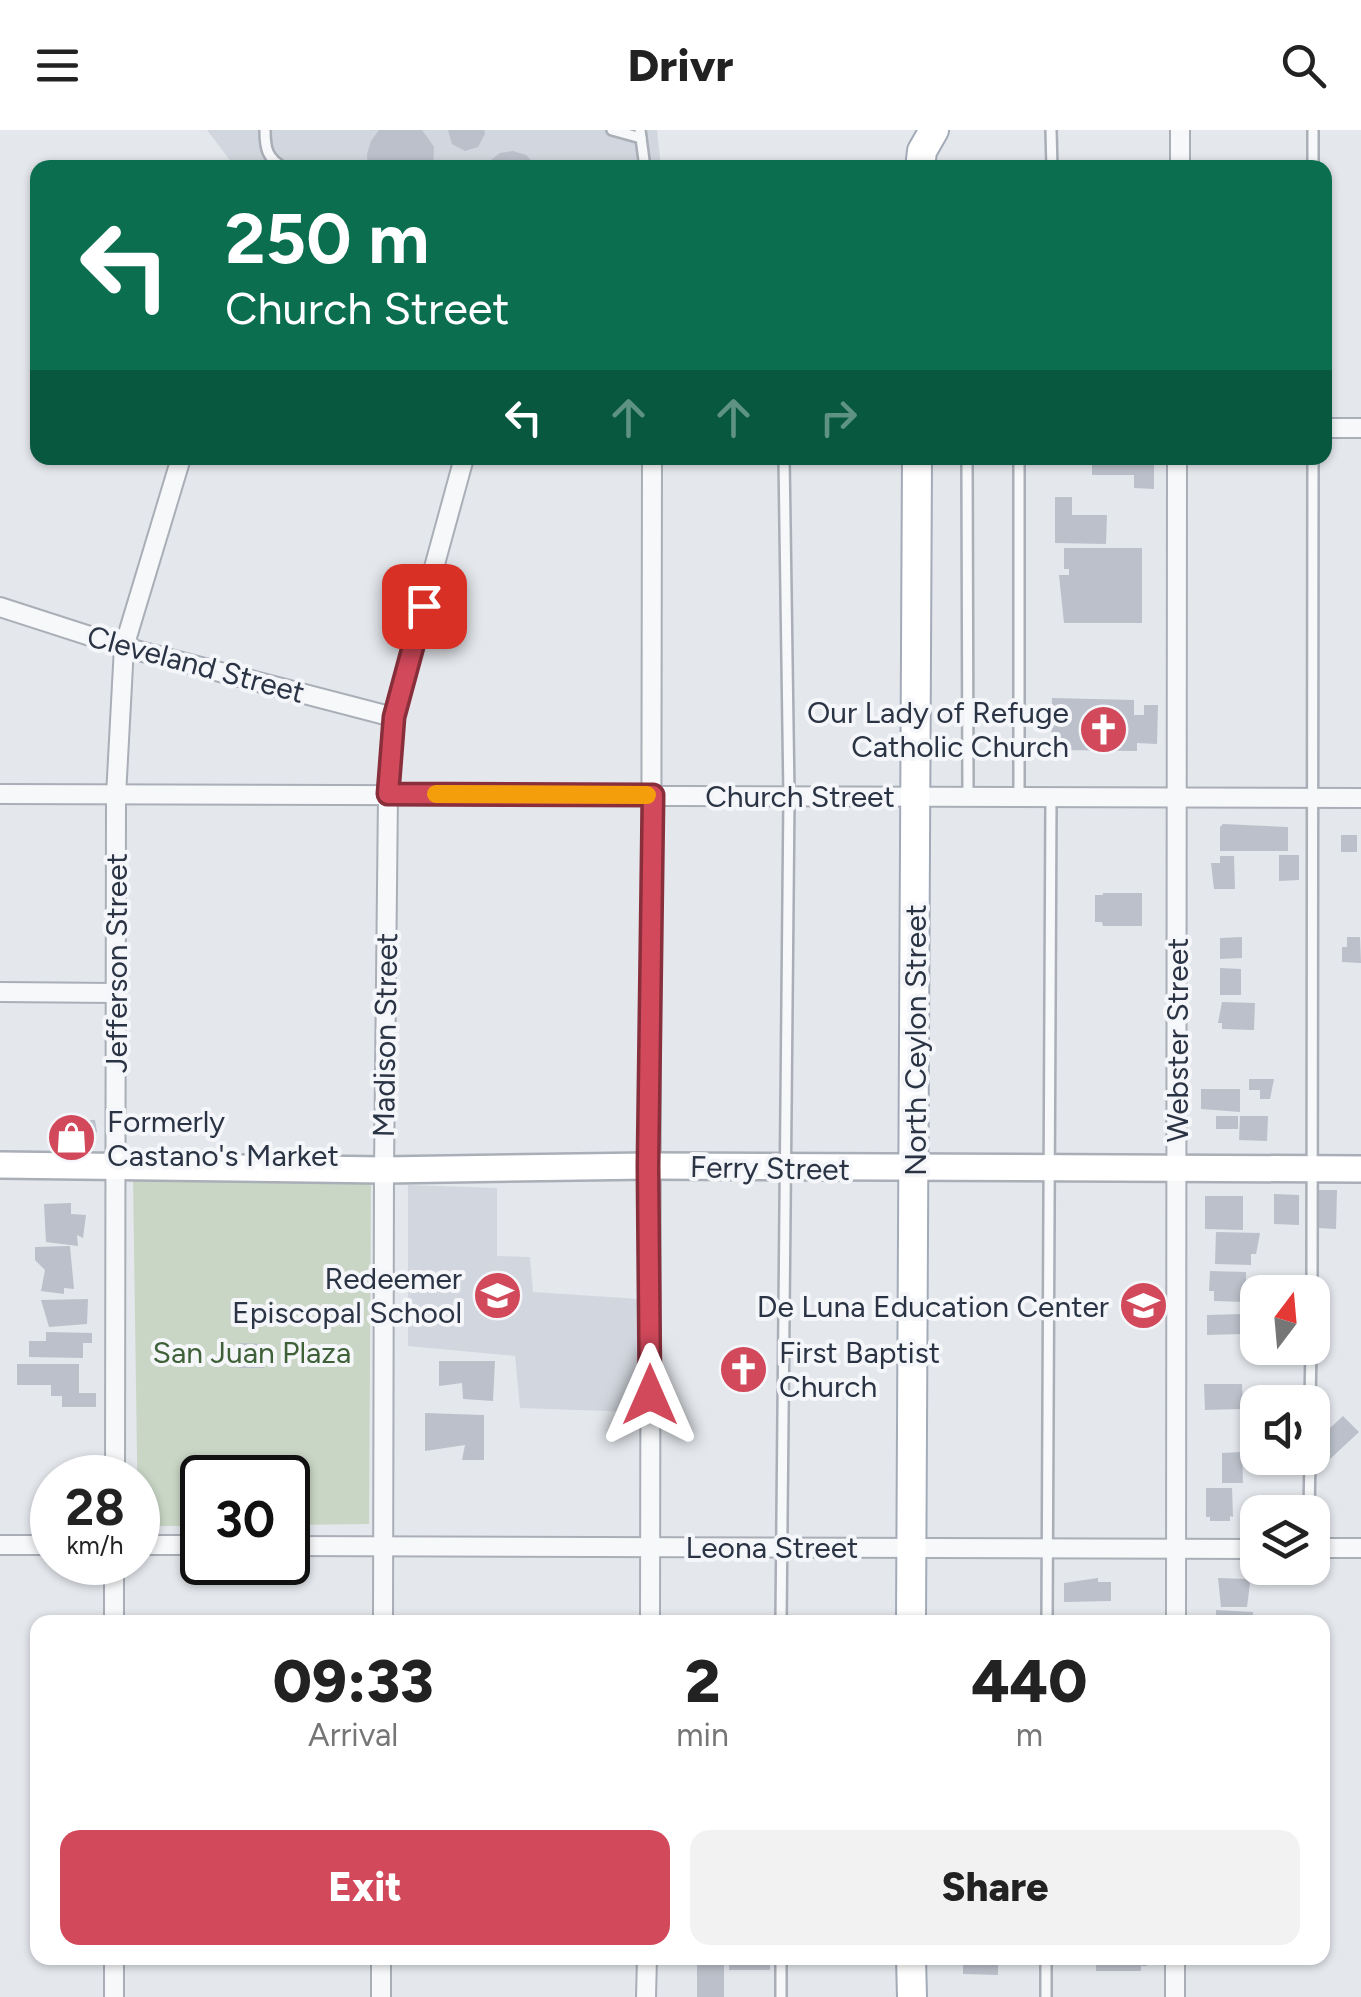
<!DOCTYPE html>
<style>
body{margin:0;font-family:Figtree,sans-serif;background:#f2f2f2;color:#222;height:100vh;display:flex;flex-direction:column;font-size:38px;white-space:nowrap}
*{box-sizing:border-box;margin:0}
p{font-size:32px;color:#767676}
.icon{flex:none;width:55px;height:55px;fill:none;stroke:currentColor;stroke-width:2;stroke-linecap:round;stroke-linejoin:round}
.map{position:relative;flex:1;overflow:hidden}
.side{position:absolute;left:30px;top:1485px;width:1300px;height:350px;display:flex;flex-direction:column;background:#fff;border-radius:20px;box-shadow:0 2px 8px #0004}
.side>*{flex:none}
.banner{position:absolute;left:30px;top:30px;width:1302px;height:305px;border-radius:20px;box-shadow:0 2px 8px #0004;background:#0b6e4f;color:#fff;overflow:hidden}
.needle{width:65px;rotate:16deg}
.buttons{position:absolute;left:1240px;top:1145px;display:grid;gap:20px}
.buttons a{display:grid;place-items:center;width:90px;height:90px;border-radius:20px;background:#fff;box-shadow:0 2px 8px #0004;font-size:50px}
.speed{position:absolute;left:30px;top:1325px;display:flex;gap:20px;font-size:50px;font-weight:700;text-align:center}
.speed>*{display:grid;place-content:center;width:130px;height:130px;border-radius:50%;background:#fff;box-shadow:0 2px 8px #0004;line-height:1}
.speed small{font-size:25px;font-weight:400}
.speed .limit{border:5px solid #111;border-radius:15px;background:#fff;color:#111}
.pin{position:absolute;display:grid;place-items:center;width:85px;height:85px;color:#fff;margin:-42px;border-radius:20px;box-shadow:0 5px 15px #0006}
.me{position:absolute;width:110px;margin:-55px;rotate:0deg;stroke-linejoin:round;filter:drop-shadow(0 0 8px #0008)}
.turn{display:flex;align-items:center;gap:35px;height:210px;padding:0 30px;font-size:45px}
.turn .icon{width:130px;height:130px;stroke-width:2.5}
.turn b{display:block;font-size:70px;line-height:85px}
.lanes{display:flex;align-items:center;height:95px;padding:0 30px;background:#0003;justify-content:center;gap:50px;direction:ltr}
.lanes .off{opacity:.35}
.eta{display:flex;justify-content:space-evenly;align-items:center;height:170px;text-align:center}
.eta b{font-size:60px;font-weight:800;line-height:70px}
.action{display:flex;gap:20px;margin-top:auto;padding:20px 30px}
.action a{flex:1;height:115px;border-radius:20px;background:#d1495b;color:#fff;font-size:40px;font-weight:800;line-height:115px;text-align:center}
.action a+a{background:#f2f2f2;color:#222}
header{display:flex;justify-content:space-between;align-items:center;height:130px;padding:0 30px;background:#fff;font-size:45px;font-weight:800}
.map>svg:first-child{display:block}
.built{fill:#d2d6de}
.green{fill:#c9d6c5}
.building{fill:#bbc0ca}
.lines{fill:none;stroke-linecap:round;stroke-linejoin:round}
.lane-casing{stroke:#a9aeb7;stroke-width:14}
.street-casing{stroke:#a9aeb7;stroke-width:22}
.secondary-casing{stroke:#a9aeb7;stroke-width:30}
.primary-casing{stroke:#a3abb8;stroke-width:32}
.lane{stroke:#f7f8fa;stroke-width:9}
.street{stroke:#f7f8fa;stroke-width:18}
.secondary{stroke:#fff;stroke-width:25}
.primary{stroke:#fff;stroke-width:28}
.route-casing{stroke:#882f3b;stroke-width:25}
.route{stroke:#d1495b;stroke-width:18}
.slow{stroke:#f59e0b;stroke-width:18}
.labels{text-anchor:middle;dominant-baseline:central;stroke-width:8;stroke-linejoin:round;paint-order:stroke}
.street-label{font-size:30px;fill:#2b3445;stroke:#f4f6f9}
.poi-label{font-size:30px;fill:#2b3445;stroke:#f4f6f9;text-anchor:end}
.park-label{font-size:30px;fill:#3f6138;stroke:#f4f6f9}
</style>
<header><svg class="icon" aria-label="menu" viewBox="0 0 24 24"><path d="M4 6h16M4 12h16M4 18h16"/></svg>Drivr<svg class="icon" aria-label="search" viewBox="0 0 24 24"><circle cx="10" cy="10" r="6"/><path d="M15 15l6 6"/></svg></header>
<div class="map">
<svg width="1361" height="1867" viewBox="0 0 1361 1867">
<rect width="100%" height="100%" fill="#e4e7ec"/>
<g class="built">
<polygon points="207,0 657,0 661,37 235,37"/>
<polygon points="408,1055 497,1058 497,1126 530,1127 533,1162 639,1169 636,1282 520,1278 515,1226 408,1216"/>
</g>
<polygon class="green" points="133,1047 371,1050 369,1394 288,1395 288,1348 202,1348 202,1396 138,1396"/>
<g class="building">
<polygon points="379,0 422,0 434,17 433,38 368,38 367,24 371,11"/>
<polygon points="448,0 484,0 485,4 478,17 465,21 452,14"/>
<polygon points="513,21 526,25 538,38 481,38 500,23"/>
<polygon points="1092,328 1154,328 1154,359 1134,358 1134,345 1092,345"/>
<polygon points="1055,367 1072,367 1072,385 1107,385 1106,414 1055,413"/>
<polygon points="1064,418 1142,418 1142,493 1064,493 1059,445 1069,445 1069,439 1064,439"/>
<polygon points="1052,568 1134,570 1134,585 1144,585 1144,575 1158,575 1157,614 1137,613 1137,621 1062,620 1062,628 1051,628"/>
<polygon points="1223,694 1288,697 1288,721 1220,721 1220,697"/>
<rect x="1341" y="705" width="16" height="17"/>
<polygon points="1279,725 1299,725 1299,750 1279,751"/>
<polygon points="1220,726 1234,726 1235,759 1214,759 1211,733 1220,733"/>
<polygon points="1103,763 1142,763 1142,796 1103,796 1102,792 1095,792 1095,765 1103,765"/>
<polygon points="1242,807 1242,828 1220,829 1220,808"/>
<polygon points="1347,807 1360,807 1361,833 1342,832 1342,817 1347,817"/>
<polygon points="1220,838 1241,839 1241,865 1220,865"/>
<polygon points="1222,872 1255,873 1254,900 1222,899 1222,893 1218,893"/>
<polygon points="1249,949 1274,949 1270,969 1260,969 1260,960 1249,960"/>
<polygon points="1201,959 1240,959 1240,982 1201,979"/>
<rect x="1216" y="986" width="22" height="13"/>
<polygon points="1240,986 1268,986 1267,1011 1239,1010"/>
<polygon points="54,990 95,990 97,1002 84,1016 53,1014"/>
<polygon points="1318,1060 1337,1060 1336,1099 1318,1098"/>
<polygon points="1274,1064 1299,1065 1299,1095 1274,1094"/>
<polygon points="1205,1066 1243,1066 1243,1100 1205,1099"/>
<polygon points="71,1073 71,1084 86,1085 83,1108 77,1105 78,1116 46,1112 44,1074"/>
<polygon points="1216,1102 1260,1103 1256,1124 1251,1124 1251,1135 1215,1134"/>
<polygon points="70,1116 74,1159 64,1158 64,1164 41,1161 45,1140 35,1130 35,1117"/>
<polygon points="1210,1141 1246,1142 1246,1172 1214,1171 1214,1161 1209,1161"/>
<polygon points="88,1169 87,1194 49,1197 41,1170"/>
<polygon points="1243,1184 1243,1204 1207,1205 1207,1185"/>
<polygon points="46,1202 92,1203 92,1213 83,1213 83,1228 29,1227 29,1211 46,1211"/>
<polygon points="239,1213 264,1214 264,1238 239,1238"/>
<polygon points="439,1231 495,1231 493,1271 463,1269 462,1253 439,1256"/>
<polygon points="17,1234 79,1234 79,1263 96,1263 96,1277 62,1277 62,1266 51,1266 51,1255 17,1255"/>
<polygon points="1204,1254 1242,1254 1243,1279 1205,1280"/>
<polygon points="425,1283 484,1285 484,1330 462,1330 465,1315 425,1321"/>
<polygon points="1343,1286 1359,1302 1329,1330 1313,1314"/>
<polygon points="1242,1322 1243,1353 1222,1353 1222,1323"/>
<polygon points="1206,1358 1232,1358 1233,1387 1230,1386 1230,1391 1210,1391 1210,1387 1206,1387"/>
<polygon points="1098,1448 1098,1452 1111,1452 1111,1471 1064,1472 1064,1453"/>
<polygon points="1218,1448 1247,1449 1250,1453 1247,1477 1221,1477"/>
<polygon points="1216,1480 1253,1482 1253,1492 1216,1492"/>
<rect x="697" y="1828" width="27" height="39"/>
<rect x="729" y="1828" width="41" height="12"/>
<polygon points="963,1828 998,1828 998,1845 963,1844"/>
<polygon points="1096,1828 1147,1828 1147,1836 1141,1836 1141,1841 1096,1841"/>
</g>
<g class="lines">
<defs>
<g id="lane">
<path d="M 265,0 C 265,19 267,28 284,38"/>
<polyline points="612,0 641,8"/>
<polyline points="640,0 645,38"/>
<polyline points="1051,0 1052,38"/>
<polyline points="1313,38 1313,0"/>
<polyline points="967,328 968,667"/>
<polyline points="1019,666 1019,328"/>
<polyline points="1312,1162 1313,328"/>
<polyline points="1310,1272 1311,1218"/>
<polyline points="1309,1382 1310,1328"/>
<polyline points="781,1492 789,666 784,328"/>
<polyline points="1047,1492 1051,667"/>
<polyline points="781,1828 781,1867"/>
<polyline points="1046,1867 1046,1828"/>
</g>
<g id="street">
<polyline points="1180,38 1180,0"/>
<polyline points="1325,298 1361,298"/>
<polyline points="0,477 124,517 393,587"/>
<polyline points="0,664 1361,668"/>
<polyline points="0,862 116,863"/>
<polyline points="115,1348 116,666 124,517 181,328"/>
<polyline points="0,1415 52,1415"/>
<polyline points="138,1415 202,1415"/>
<polyline points="288,1416 1258,1419"/>
<polyline points="1312,1418 1361,1418"/>
<polyline points="114,1492 114,1432"/>
<polyline points="383,1492 384,1040 388,664 393,587 464,328"/>
<polyline points="650,1492 652,328"/>
<polyline points="1176,1492 1177,328"/>
<polyline points="114,1867 114,1828"/>
<polyline points="381,1867 381,1828"/>
<polyline points="646,1867 647,1828"/>
<polyline points="1175,1867 1175,1828"/>
</g>
<polyline id="secondary" points="0,1035 384,1040 648,1036 1361,1039"/>
<g id="primary">
<polyline points="920,38 922,21 934,0"/>
<polyline points="911,1492 917,328"/>
<polyline points="911,1828 912,1867"/>
</g>
</defs>
<use href="#lane" class="lane-casing"/>
<use href="#street" class="street-casing"/>
<use href="#secondary" class="secondary-casing"/>
<use href="#primary" class="primary-casing"/>
<use href="#lane" class="lane"/>
<use href="#street" class="street"/>
<use href="#secondary" class="secondary"/>
<use href="#primary" class="primary"/>
</g>
<g class="lines">
<defs>
<polyline id="route" points="424,476 394,587 388,664 653,665 648,1036 650,1265"/>
</defs>
<use href="#route" class="route-casing"/>
<use href="#route" class="route"/>
<polyline class="slow" points="436,664 647,665"/>
</g>
<defs>
<symbol id="church-disc" viewBox="-11 -11 22 22"><circle r="9.5" fill="#d1495b" stroke="#f4f6f9"/><path d="M-1.2-6h2.4v3.5h3.3v2.4h-3.3V6h-2.4V-.1h-3.3v-2.4h3.3Z" fill="#fff"/></symbol>
<symbol id="shop-disc" viewBox="-11 -11 22 22"><circle r="9.5" fill="#d1495b" stroke="#f4f6f9"/><path d="M-5-2.5h2.3a2.7 3.5 0 0 1 5.4 0H5L5.5 6h-11ZM-1.5-2.5h3a1.5 2.3 0 0 0-3 0Z" fill="#fff"/></symbol>
<symbol id="school-disc" viewBox="-11 -11 22 22"><circle r="9.5" fill="#d1495b" stroke="#f4f6f9"/><path d="M0-5L7-2L0 1L-7-2ZM-4 1L0 2.5L4 1V4Q0 6-4 4Z" fill="#fff"/></symbol>
</defs>
<g fill-rule="evenodd">
<use href="#church-disc" x="1076" y="572" width="55" height="55"/>
<use href="#shop-disc" x="44" y="980" width="55" height="55"/>
<use href="#school-disc" x="470" y="1138" width="55" height="55"/>
<use href="#school-disc" x="1116" y="1148" width="55" height="55"/>
<use href="#church-disc" x="716" y="1212" width="55" height="55"/>
</g>
<g class="labels">
<g class="street-label">
<text transform="translate(196 534) rotate(15)">Cleveland Street</text>
<text x="800" y="666">Church Street</text>
<text transform="translate(116 833) rotate(-90)">Jefferson Street</text>
<text transform="translate(385 905) rotate(-89)">Madison Street</text>
<text transform="translate(915 910) rotate(-90)">North Ceylon Street</text>
<text transform="translate(1177 910) rotate(-90)">Webster Street</text>
<text transform="translate(770 1038) rotate(1)">Ferry Street</text>
<text x="772" y="1417">Leona Street</text>
</g>
<g class="poi-label">
<text x="1069" y="582">Our Lady of Refuge<tspan x="1069" dy="34">Catholic Church</tspan></text>
<text x="107" y="991" text-anchor="start">Formerly<tspan x="107" dy="34">Castano's Market</tspan></text>
<text x="462" y="1148">Redeemer<tspan x="462" dy="34">Episcopal School</tspan></text>
<text x="1109" y="1176">De Luna Education Center</text>
<text x="779" y="1222" text-anchor="start">First Baptist<tspan x="779" dy="34">Church</tspan></text>
</g>
<g class="park-label">
<text x="252" y="1222">San Juan Plaza</text>
</g>
</g>
</svg>
<div class="buttons">
<a><svg class="needle" viewBox="-14 -14 28 28"><path d="M0-13l5 13h-10z" fill="#e53935"/><path d="M0 13l5-13h-10z" fill="#767676"/></svg></a>
<a><svg class="icon" aria-label="sound" viewBox="0 0 24 24"><path d="M4 9h4l5-4v14l-5-4H4zM17 9q2 3 0 6"/></svg></a>
<a><svg class="icon" aria-label="layers" viewBox="0 0 24 24"><path d="M12 4l9 5-9 5-9-5zM3 14l9 5 9-5"/></svg></a>
</div>
<div class="speed"><div>28<small>km/h</small></div><div class="limit">30</div></div>
<div class="pin" style="left:424px;top:476px;background:#d93025"><svg class="icon" aria-label="arrive" viewBox="0 0 24 24"><path d="M6 21V4h12l-3 4 3 4H6"/></svg></div>
<svg class="me" style="left:650px;top:1265px" viewBox="-20 -20 40 40"><path d="M0-17L14 15 0 8-14 15z" fill="#d1495b" stroke="#fff" stroke-width="4"/></svg>
<div class="banner">
<div class="turn"><svg class="icon" aria-label="left" viewBox="0 0 24 24"><path d="M17 20v-9H6M10 6l-5 5 5 5"/></svg><div><b>250 m</b>Church Street</div></div>
<div class="lanes"><svg class="icon" aria-label="left" viewBox="0 0 24 24"><path d="M17 20v-9H6M10 6l-5 5 5 5"/></svg><svg class="icon off" aria-label="ahead" viewBox="0 0 24 24"><path d="M12 20V5M6 11l6-6 6 6"/></svg><svg class="icon off" aria-label="ahead" viewBox="0 0 24 24"><path d="M12 20V5M6 11l6-6 6 6"/></svg><svg class="icon off" aria-label="right" viewBox="0 0 24 24"><path d="M7 20v-9h11M14 6l5 5-5 5"/></svg></div>
</div>
<section class="side">
<div class="eta">
<div><b>09:33</b><p>Arrival</p></div>
<div><b>2</b><p>min</p></div>
<div><b>440</b><p>m</p></div>
</div>
<div class="action"><a>Exit</a><a>Share</a></div>
</section>
</div>
